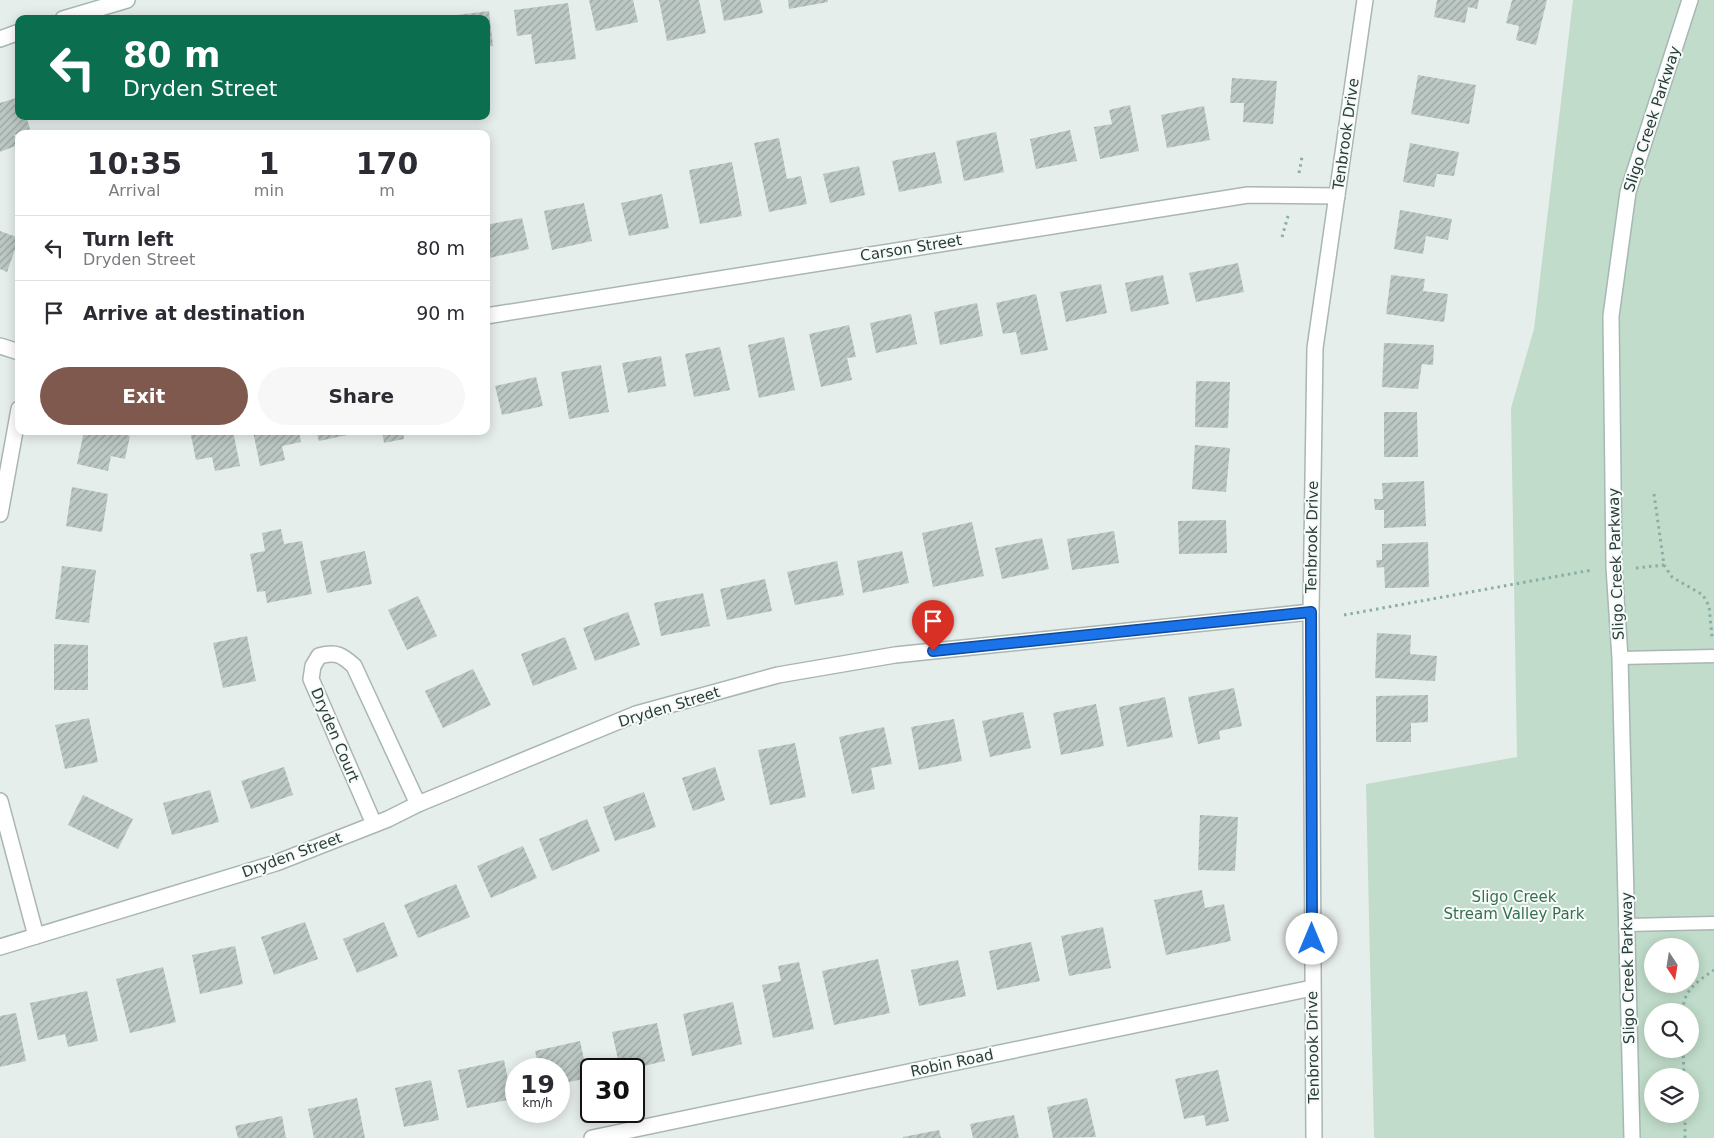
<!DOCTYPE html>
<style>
body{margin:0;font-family:"DejaVu Sans",sans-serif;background:#f7f7f7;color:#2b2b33;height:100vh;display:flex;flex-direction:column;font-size:19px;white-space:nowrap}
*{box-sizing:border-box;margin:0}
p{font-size:16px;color:#7c7c81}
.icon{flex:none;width:28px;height:28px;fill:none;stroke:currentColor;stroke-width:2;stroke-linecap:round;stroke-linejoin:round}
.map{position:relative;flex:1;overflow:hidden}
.details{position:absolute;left:15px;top:130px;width:475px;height:305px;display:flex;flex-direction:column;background:#fff;border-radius:10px;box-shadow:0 2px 12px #0003}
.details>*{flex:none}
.banner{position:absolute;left:15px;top:15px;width:475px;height:105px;border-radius:10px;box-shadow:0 2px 12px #0003;background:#0b6e4f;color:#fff;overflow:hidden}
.needle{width:32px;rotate:168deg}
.fabs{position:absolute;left:1644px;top:938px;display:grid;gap:10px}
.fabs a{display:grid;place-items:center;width:55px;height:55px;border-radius:50%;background:#fff;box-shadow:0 2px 12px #0003;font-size:25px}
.speed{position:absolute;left:505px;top:1058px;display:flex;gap:10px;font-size:25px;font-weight:700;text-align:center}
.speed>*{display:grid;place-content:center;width:65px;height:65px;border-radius:50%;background:#fff;box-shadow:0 2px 12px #0003;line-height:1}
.speed small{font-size:12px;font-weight:400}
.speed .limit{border:2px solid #111;border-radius:8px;background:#fff;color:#111}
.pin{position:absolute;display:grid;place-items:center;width:42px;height:42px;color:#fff;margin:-51px -21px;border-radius:50% 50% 50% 0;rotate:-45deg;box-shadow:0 0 5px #0007}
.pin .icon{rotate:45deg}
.me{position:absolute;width:55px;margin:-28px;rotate:0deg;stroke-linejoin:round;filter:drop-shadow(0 0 4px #0008)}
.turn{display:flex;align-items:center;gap:18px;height:105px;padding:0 25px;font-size:22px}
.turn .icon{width:65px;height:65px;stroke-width:2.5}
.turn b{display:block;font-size:35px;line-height:42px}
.eta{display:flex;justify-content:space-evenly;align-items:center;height:85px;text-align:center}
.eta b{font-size:30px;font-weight:700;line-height:35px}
.action{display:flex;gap:10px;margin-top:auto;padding:10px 25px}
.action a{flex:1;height:58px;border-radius:30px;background:#7f594d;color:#fff;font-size:20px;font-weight:700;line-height:58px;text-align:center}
.action a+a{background:#f7f7f7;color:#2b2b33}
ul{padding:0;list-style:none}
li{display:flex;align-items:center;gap:15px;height:65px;padding:0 25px;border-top:1px solid #e1e1e2}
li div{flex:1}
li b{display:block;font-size:19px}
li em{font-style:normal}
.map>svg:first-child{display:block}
.green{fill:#c1dcca;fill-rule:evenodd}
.building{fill:url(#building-hatch)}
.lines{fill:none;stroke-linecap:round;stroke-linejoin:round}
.lane-casing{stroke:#a9b6b2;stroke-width:15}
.street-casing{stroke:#a9b6b2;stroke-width:18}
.secondary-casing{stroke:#a5b8b3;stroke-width:18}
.path{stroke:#8aaea5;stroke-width:3;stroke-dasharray:2.5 4;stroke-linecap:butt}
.lane{stroke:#fff;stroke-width:12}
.street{stroke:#fff;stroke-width:15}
.secondary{stroke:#fff;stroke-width:15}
.route-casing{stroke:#114b97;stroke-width:12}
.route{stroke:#1a73e8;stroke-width:9}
.labels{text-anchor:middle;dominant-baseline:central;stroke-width:4;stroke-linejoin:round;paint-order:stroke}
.street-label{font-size:15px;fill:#273e39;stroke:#f7faf9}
.park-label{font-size:15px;fill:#34714f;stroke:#f7faf9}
</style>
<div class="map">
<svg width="1714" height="1138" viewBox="0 0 1714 1138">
<defs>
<pattern id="building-hatch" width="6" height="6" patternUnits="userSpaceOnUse" patternTransform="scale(1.25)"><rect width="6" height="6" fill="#bcc8c4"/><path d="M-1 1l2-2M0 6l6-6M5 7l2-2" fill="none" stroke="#99a4a0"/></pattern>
</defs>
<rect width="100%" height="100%" fill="#e6eeeb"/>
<path class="green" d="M 1573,0 L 1714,0 L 1714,1138 L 1374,1138 L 1366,784 L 1517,757 L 1511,408 L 1534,329 ZM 1652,946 L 1690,946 L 1690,984 L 1652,984 ZM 1652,1011 L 1690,1011 L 1690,1049 L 1652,1049 ZM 1652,1076 L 1690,1076 L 1690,1114 L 1652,1114 Z"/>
<g class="building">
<polygon points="589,0 633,0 638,22 596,31"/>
<polygon points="659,0 699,0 706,33 667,41"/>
<polygon points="720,0 760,0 763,13 724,21"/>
<polygon points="788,0 828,0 828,2 789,9"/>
<polygon points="1437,0 1479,0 1477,9 1468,7 1465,23 1434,17"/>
<polygon points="1512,0 1547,0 1536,45 1516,40 1519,26 1506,23"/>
<polygon points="568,3 576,59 535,64 531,34 517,36 514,10"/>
<polygon points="489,11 493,46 486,47 486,19 449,19 449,16"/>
<polygon points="1418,75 1476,85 1469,124 1411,114"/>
<polygon points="1232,78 1277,81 1273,124 1243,122 1244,103 1230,103"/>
<polygon points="19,97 19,116 26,116 30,129 14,135 18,145 0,152 0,103"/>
<polygon points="1130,105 1139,151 1100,159 1094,127 1112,124 1109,110"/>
<polygon points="1204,106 1210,140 1167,148 1161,115"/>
<polygon points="1070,130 1077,161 1036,169 1030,139"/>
<polygon points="996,132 1004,172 964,181 956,141"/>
<polygon points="779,138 787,179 801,176 807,204 769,212 754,143"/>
<polygon points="1410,143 1459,152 1454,176 1437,174 1434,187 1403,182"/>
<polygon points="935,152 942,183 899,192 892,161"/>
<polygon points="732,162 742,216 700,224 689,170"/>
<polygon points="859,166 865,195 830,203 823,174"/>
<polygon points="662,194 669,228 629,236 621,203"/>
<polygon points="584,203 592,241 552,250 544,211"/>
<polygon points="1400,210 1452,219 1448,240 1426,236 1423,254 1394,249"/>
<polygon points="522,218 529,249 489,258 486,225"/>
<polygon points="0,231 19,238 7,272 0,269"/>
<polygon points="1238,263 1244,292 1196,302 1189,273"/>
<polygon points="1163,275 1169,304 1131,312 1125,283"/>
<polygon points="1391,275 1425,279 1423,291 1448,294 1444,322 1386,314"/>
<polygon points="1101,284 1107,313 1066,322 1060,292"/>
<polygon points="1036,294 1048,350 1021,355 1016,332 1003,334 996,303"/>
<polygon points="977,303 983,336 940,345 934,312"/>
<polygon points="911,314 917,344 876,353 870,323"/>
<polygon points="849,325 856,357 847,358 852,380 821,387 809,334"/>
<polygon points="784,337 795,390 759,398 748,345"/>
<polygon points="1384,343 1434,345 1433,365 1422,364 1418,389 1382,387"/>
<polygon points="720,347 730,390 694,397 685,354"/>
<polygon points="661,356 666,386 628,393 622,363"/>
<polygon points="601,365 609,412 569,419 561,372"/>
<polygon points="536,377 543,406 502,415 495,386"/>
<polygon points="1196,381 1230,382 1228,428 1195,427"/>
<polygon points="1384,412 1417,412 1418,457 1384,457"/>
<polygon points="84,431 110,431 130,436 125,459 111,456 108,471 77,464"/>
<polygon points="190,431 233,431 240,466 215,471 212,457 196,460"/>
<polygon points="253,431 299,431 301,442 282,446 285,460 260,466"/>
<polygon points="316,431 347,431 347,435 319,441"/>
<polygon points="382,431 403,431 404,439 384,443"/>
<polygon points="1195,445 1230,448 1226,492 1192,489"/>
<polygon points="1424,481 1426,526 1384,528 1384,510 1375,510 1374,499 1383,499 1382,483"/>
<polygon points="72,487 108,494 102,532 66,526"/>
<polygon points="1226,520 1227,553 1179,554 1178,521"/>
<polygon points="972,522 984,576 933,587 922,533"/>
<polygon points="281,529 284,544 302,541 312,594 267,603 265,591 257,592 250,554 265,551 262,533"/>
<polygon points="1114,531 1119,563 1072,570 1067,539"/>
<polygon points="1042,538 1049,569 1002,579 995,548"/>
<polygon points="1428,542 1429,587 1385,588 1384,567 1377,568 1376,560 1382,560 1382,544"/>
<polygon points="365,551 372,584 327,593 320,561"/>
<polygon points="902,551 909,583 863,593 857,561"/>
<polygon points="837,561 844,595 795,605 787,572"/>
<polygon points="62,566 96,570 89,623 55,619"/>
<polygon points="765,579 772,611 727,620 720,589"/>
<polygon points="703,593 710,626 661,636 654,603"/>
<polygon points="418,596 437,636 407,650 388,610"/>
<polygon points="628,612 640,645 595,661 583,628"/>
<polygon points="1377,633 1411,635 1410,654 1437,656 1435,681 1375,678"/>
<polygon points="247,636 256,681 223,688 213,643"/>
<polygon points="565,637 577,669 533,686 521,654"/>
<polygon points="54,644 88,645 88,690 54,690"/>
<polygon points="473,669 491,705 443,728 425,691"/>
<polygon points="1234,688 1242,726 1219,731 1220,739 1198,744 1188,697"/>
<polygon points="1428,695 1428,722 1411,723 1411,742 1376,742 1376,696"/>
<polygon points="1165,697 1173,737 1127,747 1119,707"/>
<polygon points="1096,704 1104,746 1061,755 1053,713"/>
<polygon points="1023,712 1031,748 990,757 982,721"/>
<polygon points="89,718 98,762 65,769 55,725"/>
<polygon points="954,719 962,761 919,770 911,727"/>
<polygon points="884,727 892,764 871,768 875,789 852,794 839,737"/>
<polygon points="795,743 806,797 770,805 758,750"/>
<polygon points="284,767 293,795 251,809 241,781"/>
<polygon points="715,767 725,800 693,811 682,778"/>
<polygon points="210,790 219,822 172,835 163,803"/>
<polygon points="644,792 656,827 615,841 603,807"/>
<polygon points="83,795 133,819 118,849 68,825"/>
<polygon points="1200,815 1238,817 1235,871 1198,870"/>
<polygon points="587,819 600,851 552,871 539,839"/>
<polygon points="523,846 537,878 491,898 477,866"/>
<polygon points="456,884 470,917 418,938 404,905"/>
<polygon points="1202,890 1205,908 1224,904 1231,941 1166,955 1154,900"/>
<polygon points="305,922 318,959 274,975 261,937"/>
<polygon points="384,922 398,956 357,973 343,939"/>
<polygon points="1103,927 1111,968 1069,976 1061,936"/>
<polygon points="1031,942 1040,981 997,990 989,951"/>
<polygon points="235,946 243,984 200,994 192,955"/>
<polygon points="878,959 890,1013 834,1025 822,971"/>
<polygon points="958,960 966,996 919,1006 911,970"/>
<polygon points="799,962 814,1029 773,1038 762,985 781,981 778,966"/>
<polygon points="163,967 176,1022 130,1033 116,979"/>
<polygon points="87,991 98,1041 68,1047 65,1034 38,1040 30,1003"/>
<polygon points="733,1002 742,1044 692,1056 683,1014"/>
<polygon points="16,1013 26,1061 0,1067 0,1016"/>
<polygon points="657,1023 665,1061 631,1069 620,1069 612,1032"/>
<polygon points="580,1041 588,1078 559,1084 559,1069 539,1069 535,1051"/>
<polygon points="504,1060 512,1099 467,1108 458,1070"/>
<polygon points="1218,1070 1229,1121 1206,1126 1204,1115 1184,1119 1175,1079"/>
<polygon points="431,1080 439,1120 404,1127 395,1088"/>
<polygon points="357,1098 365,1138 314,1138 308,1109"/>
<polygon points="1087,1098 1096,1137 1053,1138 1047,1107"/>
<polygon points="1014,1115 1019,1138 973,1138 970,1124"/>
<polygon points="282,1116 286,1138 238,1138 235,1126"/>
<polygon points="939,1130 941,1138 903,1138 903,1137"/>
</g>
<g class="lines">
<defs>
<g id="lane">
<polyline points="1620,658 1714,656"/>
<polyline points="1627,925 1714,923"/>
</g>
<g id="street">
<polyline points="486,316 1248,195 1337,196"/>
<polyline points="0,346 19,352"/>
<polyline points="0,514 19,409"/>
<polyline points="0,801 36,936"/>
<path d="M 374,824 L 311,679 L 313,666 L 319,656 C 336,651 342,655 354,666 L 418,804"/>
<polyline points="0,947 276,863 388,819 418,804 636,714 778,675 895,655 1311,612"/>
<polyline points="592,1138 1312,988"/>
<polyline points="1314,1138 1311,612 1315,348 1365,0"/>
</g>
<g id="secondary">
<polyline points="63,19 127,0"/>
<polyline points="0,39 19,32"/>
<polyline points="1632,1138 1620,658 1614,567 1611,316 1628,192 1690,0"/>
</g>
</defs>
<use href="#lane" class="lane-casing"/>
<use href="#street" class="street-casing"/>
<use href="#secondary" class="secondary-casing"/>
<g class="path">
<polyline points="1299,173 1302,157"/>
<polyline points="1282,237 1288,216"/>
<polyline points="1654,494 1664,565 1672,577 1703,595 1709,606 1712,637"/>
<polyline points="1636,568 1664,565"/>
<polyline points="1344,615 1592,570"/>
<path d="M 1683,1011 C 1683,990 1698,981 1714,970"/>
<polyline points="1683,1049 1684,1076"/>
<polyline points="1685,1138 1685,1114"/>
</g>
<use href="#lane" class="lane"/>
<use href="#street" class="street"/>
<use href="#secondary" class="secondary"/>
</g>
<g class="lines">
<defs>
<polyline id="route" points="933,651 1311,612 1312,939"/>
</defs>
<use href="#route" class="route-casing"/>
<use href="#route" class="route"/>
</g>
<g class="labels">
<g class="street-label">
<text transform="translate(1652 119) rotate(-72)">Sligo Creek Parkway</text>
<text transform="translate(1346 134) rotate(-82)">Tenbrook Drive</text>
<text transform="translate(911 248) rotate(-9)">Carson Street</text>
<text transform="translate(1312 537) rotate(-89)">Tenbrook Drive</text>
<text transform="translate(1616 564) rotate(-92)">Sligo Creek Parkway</text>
<text transform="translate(669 707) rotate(-17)">Dryden Street</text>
<text transform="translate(335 735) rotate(67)">Dryden Court</text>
<text transform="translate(292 855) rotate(-20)">Dryden Street</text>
<text transform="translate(1628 968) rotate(-91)">Sligo Creek Parkway</text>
<text transform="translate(1313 1047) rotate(-91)">Tenbrook Drive</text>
<text transform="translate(952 1063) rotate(-12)">Robin Road</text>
</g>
<g class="park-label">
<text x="1514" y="897">Sligo Creek<tspan x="1514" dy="17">Stream Valley Park</tspan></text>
</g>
</g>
</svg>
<div class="fabs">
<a><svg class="needle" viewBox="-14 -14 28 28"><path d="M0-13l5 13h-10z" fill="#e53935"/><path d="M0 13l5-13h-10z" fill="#7c7c81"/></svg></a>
<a><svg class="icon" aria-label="search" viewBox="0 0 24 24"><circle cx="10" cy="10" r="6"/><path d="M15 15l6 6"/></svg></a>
<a><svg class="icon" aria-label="layers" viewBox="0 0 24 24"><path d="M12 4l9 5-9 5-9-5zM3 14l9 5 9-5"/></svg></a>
</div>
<div class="speed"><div>19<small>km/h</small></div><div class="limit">30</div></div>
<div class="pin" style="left:933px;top:651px;background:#d93025"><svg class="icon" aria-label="arrive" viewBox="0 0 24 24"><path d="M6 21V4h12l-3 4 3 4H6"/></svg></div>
<svg class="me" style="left:1312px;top:939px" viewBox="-20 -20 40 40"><circle r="19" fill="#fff"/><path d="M0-13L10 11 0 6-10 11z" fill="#1a73e8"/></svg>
<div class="banner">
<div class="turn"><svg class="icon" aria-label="left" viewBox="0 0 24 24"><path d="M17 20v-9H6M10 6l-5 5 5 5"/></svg><div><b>80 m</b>Dryden Street</div></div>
</div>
<section class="details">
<div class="eta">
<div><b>10:35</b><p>Arrival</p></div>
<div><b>1</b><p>min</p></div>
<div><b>170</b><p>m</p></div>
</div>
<ul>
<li><svg class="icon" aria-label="left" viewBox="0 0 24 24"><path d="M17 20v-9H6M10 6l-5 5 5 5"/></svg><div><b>Turn left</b><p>Dryden Street</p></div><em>80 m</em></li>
<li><svg class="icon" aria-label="arrive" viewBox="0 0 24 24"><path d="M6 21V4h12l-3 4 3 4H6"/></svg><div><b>Arrive at destination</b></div><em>90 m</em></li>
</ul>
<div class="action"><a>Exit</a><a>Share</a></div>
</section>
</div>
